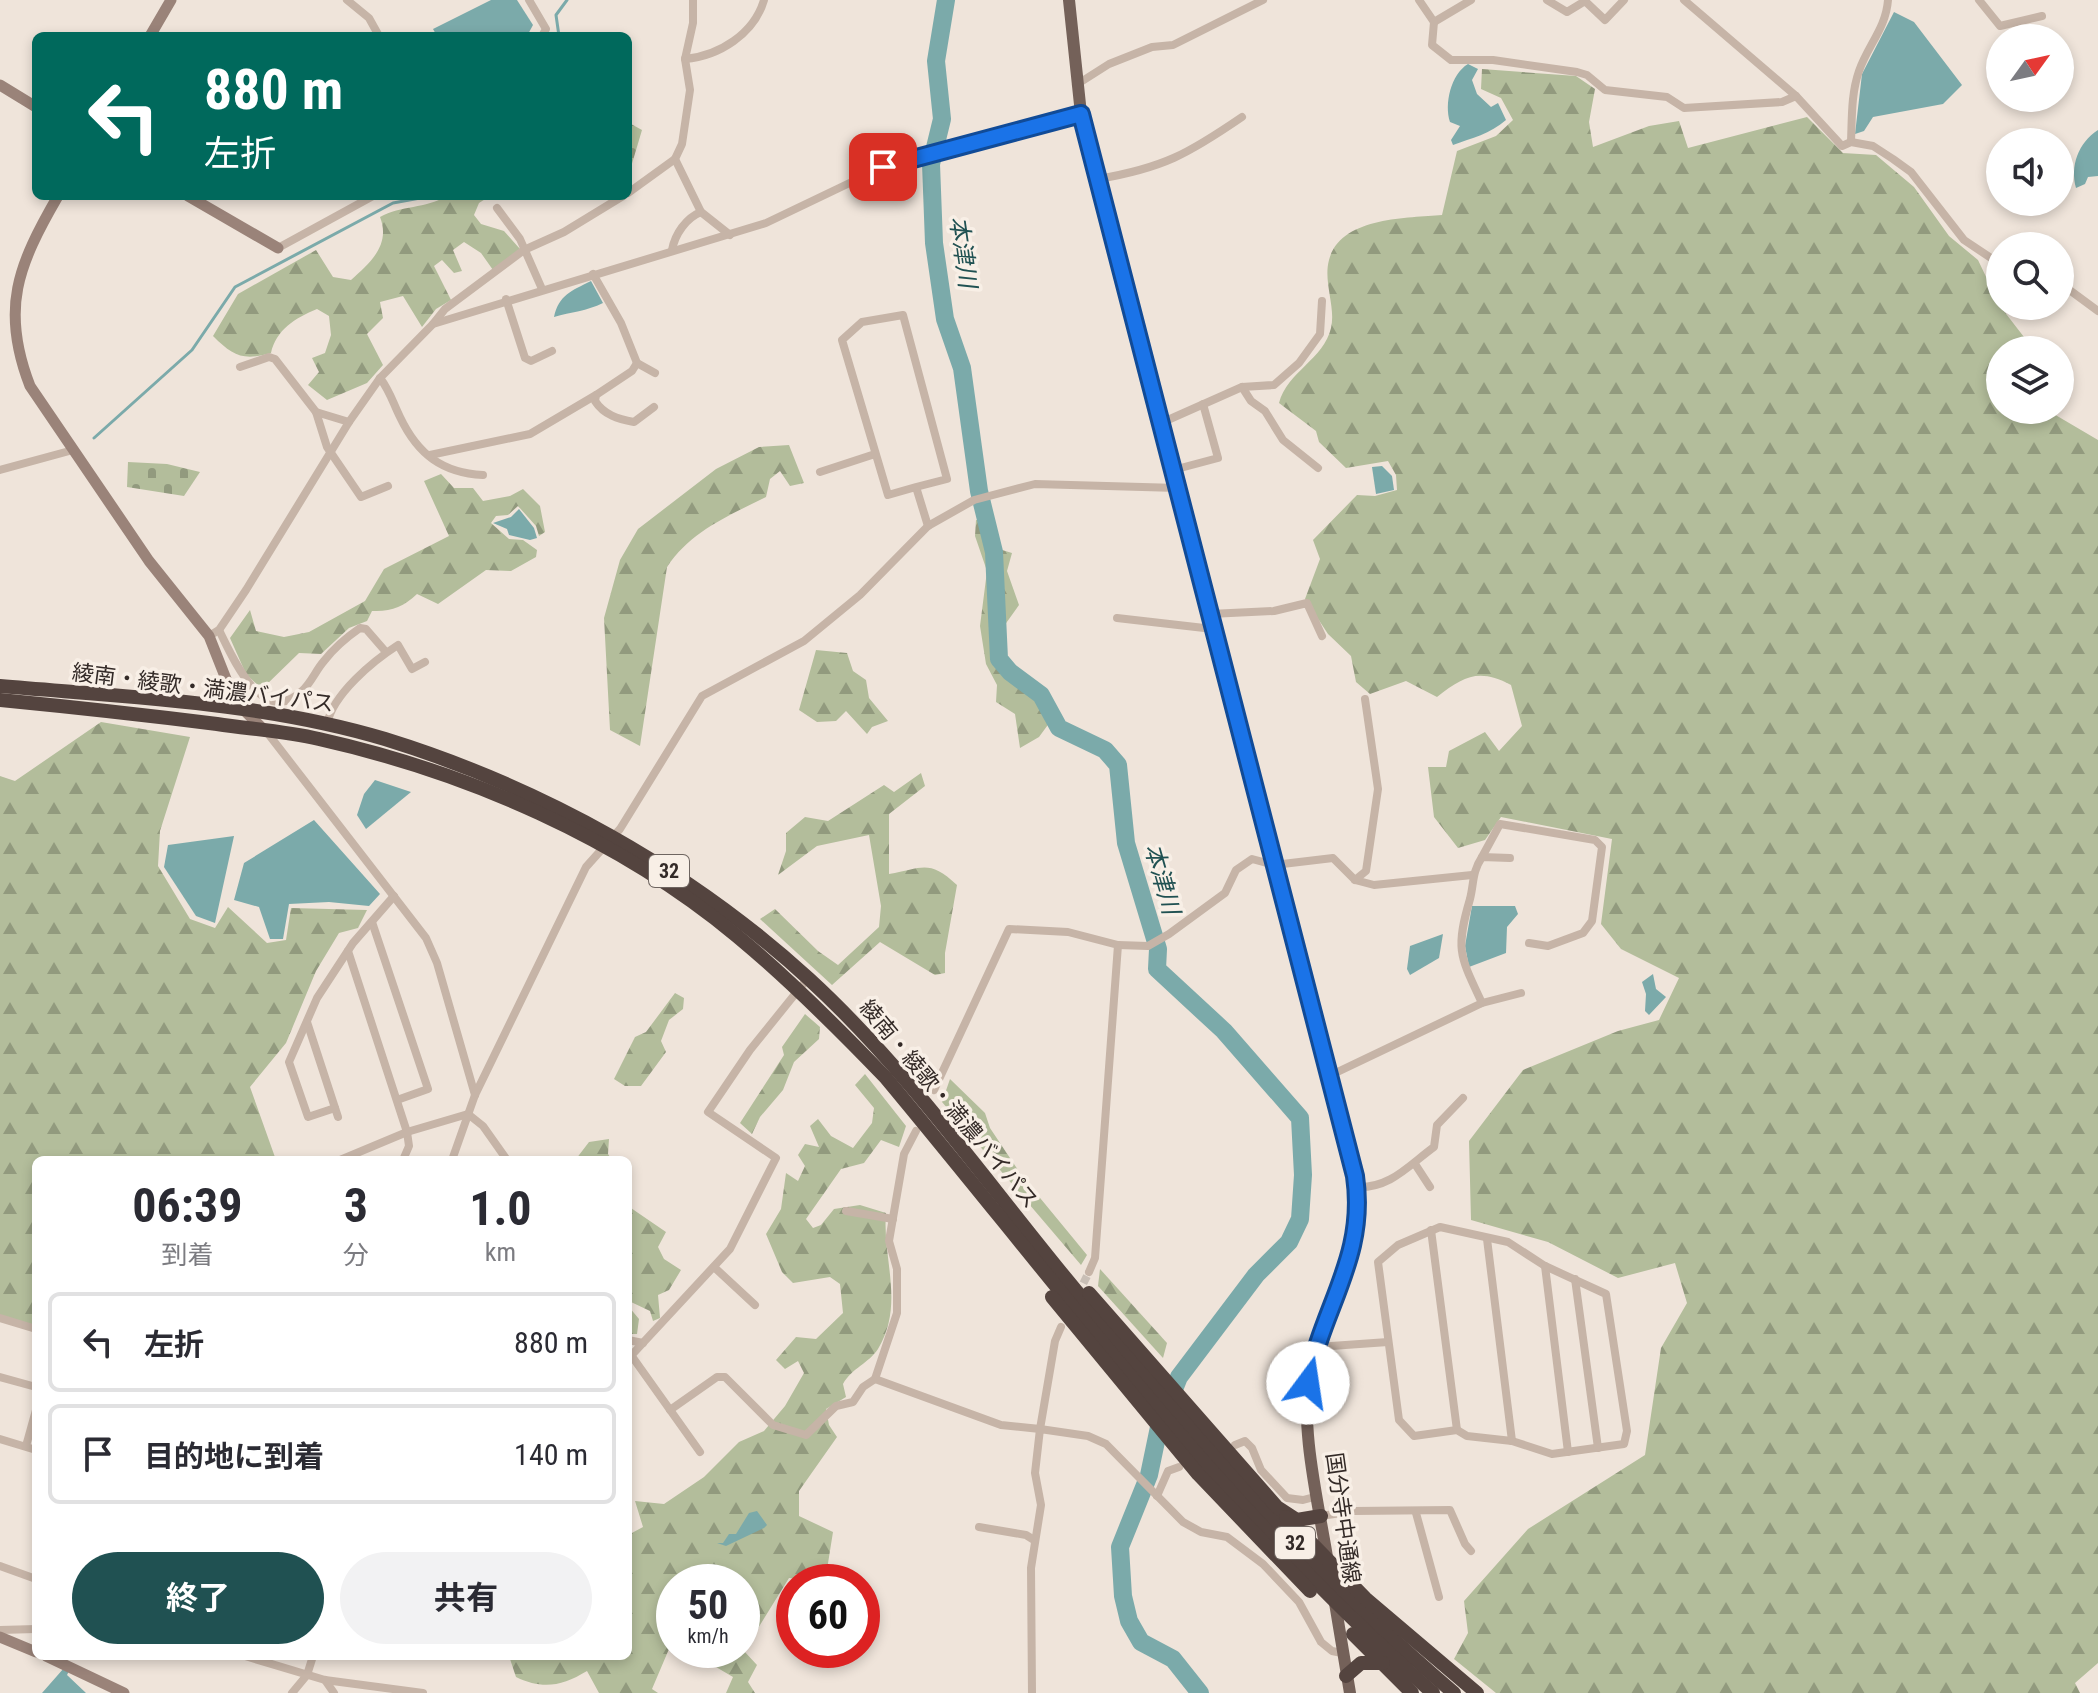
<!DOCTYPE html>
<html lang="ja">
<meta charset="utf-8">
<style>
body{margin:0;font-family:"Roboto Condensed","Noto Sans JP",sans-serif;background:#f2f2f3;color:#2b2b33;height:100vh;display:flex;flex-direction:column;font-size:30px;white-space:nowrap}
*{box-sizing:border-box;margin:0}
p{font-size:26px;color:#7c7c81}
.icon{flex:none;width:44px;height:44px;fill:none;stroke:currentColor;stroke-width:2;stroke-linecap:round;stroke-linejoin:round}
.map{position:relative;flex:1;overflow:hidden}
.panel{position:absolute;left:32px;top:1156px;width:600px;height:504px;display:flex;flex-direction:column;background:#fff;border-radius:12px;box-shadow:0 4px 12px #0003}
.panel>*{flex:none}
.hud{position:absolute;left:32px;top:32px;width:600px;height:168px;border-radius:12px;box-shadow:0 4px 12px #0003;background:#00695c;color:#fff;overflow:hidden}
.needle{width:52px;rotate:57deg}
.controls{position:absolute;left:1986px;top:24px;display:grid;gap:16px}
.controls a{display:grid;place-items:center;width:88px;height:88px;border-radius:50%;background:#fff;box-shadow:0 4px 12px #0003;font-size:40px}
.speed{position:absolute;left:656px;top:1564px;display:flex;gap:16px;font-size:40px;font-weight:700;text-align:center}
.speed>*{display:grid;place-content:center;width:104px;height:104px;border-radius:50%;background:#fff;box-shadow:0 4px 12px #0003;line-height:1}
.speed small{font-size:20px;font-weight:400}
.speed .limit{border:12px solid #d22;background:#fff;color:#111}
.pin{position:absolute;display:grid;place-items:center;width:68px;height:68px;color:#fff;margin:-34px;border-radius:16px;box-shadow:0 4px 12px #0006}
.me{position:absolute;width:88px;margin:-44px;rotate:14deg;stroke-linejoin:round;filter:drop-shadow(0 0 6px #0008)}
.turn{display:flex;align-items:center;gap:28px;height:168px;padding:0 40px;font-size:36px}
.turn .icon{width:104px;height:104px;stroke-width:2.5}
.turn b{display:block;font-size:56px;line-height:68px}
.eta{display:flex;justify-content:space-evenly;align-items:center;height:136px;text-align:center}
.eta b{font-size:48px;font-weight:700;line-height:56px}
.cta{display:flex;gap:16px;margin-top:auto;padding:16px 40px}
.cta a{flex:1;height:92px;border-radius:48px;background:#205152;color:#fff;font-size:32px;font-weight:700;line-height:92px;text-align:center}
.cta a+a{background:#f2f2f3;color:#2b2b33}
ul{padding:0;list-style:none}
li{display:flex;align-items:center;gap:24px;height:100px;margin:0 16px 12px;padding:0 24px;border:4px solid #e1e1e2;border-radius:12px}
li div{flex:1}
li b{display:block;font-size:30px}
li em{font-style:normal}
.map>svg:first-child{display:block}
.forest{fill:url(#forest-firs);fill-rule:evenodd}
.cemetery{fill:url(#cemetery-stones)}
.water{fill:#7baaaa}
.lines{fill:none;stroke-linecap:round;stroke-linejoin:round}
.stream{stroke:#7baaaa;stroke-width:3}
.river{stroke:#7baaaa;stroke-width:18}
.street-tunnel{stroke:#c9bfb6;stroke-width:8;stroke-dasharray:8 4;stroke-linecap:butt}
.street{stroke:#c6b4a7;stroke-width:8}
.secondary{stroke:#9a8379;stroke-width:11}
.primary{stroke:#746159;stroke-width:12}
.highway{stroke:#54443f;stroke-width:14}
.route-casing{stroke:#114b97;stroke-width:20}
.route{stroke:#1a73e8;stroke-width:14}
.labels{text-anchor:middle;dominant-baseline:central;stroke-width:7;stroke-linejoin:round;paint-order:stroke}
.shield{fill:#f8efe6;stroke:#6e6560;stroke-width:2}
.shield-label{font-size:20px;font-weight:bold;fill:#332a27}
.street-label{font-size:22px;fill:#332a27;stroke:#f8efe6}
.water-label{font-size:24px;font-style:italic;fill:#205152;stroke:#f8efe6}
</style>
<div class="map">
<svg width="2098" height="1693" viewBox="0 0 2098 1693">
<defs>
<pattern id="forest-firs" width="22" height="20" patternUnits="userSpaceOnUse" patternTransform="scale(2)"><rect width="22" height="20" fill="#b3bd9b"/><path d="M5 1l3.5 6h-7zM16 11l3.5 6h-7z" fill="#929a7e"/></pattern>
<pattern id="cemetery-stones" width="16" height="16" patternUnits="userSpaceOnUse" patternTransform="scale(2)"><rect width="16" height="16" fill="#b3bd9b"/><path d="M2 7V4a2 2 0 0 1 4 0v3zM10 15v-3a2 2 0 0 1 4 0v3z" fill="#929a7e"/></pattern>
</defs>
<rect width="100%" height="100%" fill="#efe4da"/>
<g class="forest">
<path d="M 1482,69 L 1576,76 L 1595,89 L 1589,122 L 1593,147 L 1649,126 L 1679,121 L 1688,148 L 1807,117 L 1843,153 L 1876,155 L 1914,187 L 1949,236 L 1978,260 L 2000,306 L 2034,350 L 2000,350 L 2000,410 L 2047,410 L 2098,440 L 2098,1663 L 2075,1683 L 2080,1693 L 1496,1693 L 1454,1659 L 1468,1633 L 1464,1601 L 1528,1529 L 1645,1455 L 1661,1348 L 1687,1303 L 1675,1263 L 1618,1278 L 1548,1242 L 1471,1220 L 1469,1141 L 1523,1070 L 1618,1031 L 1659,1020 L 1679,978 L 1621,949 L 1601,924 L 1612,839 L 1501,817 L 1485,840 L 1458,848 L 1434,817 L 1428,767 L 1446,767 L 1449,751 L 1485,732 L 1499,751 L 1522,726 L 1511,685 C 1479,668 1464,676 1437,697 L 1406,681 L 1370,694 L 1356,682 L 1351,656 L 1328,634 L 1305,599 L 1320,559 L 1313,540 L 1357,495 L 1375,496 L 1397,490 L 1396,475 L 1388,461 L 1346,468 L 1319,442 L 1316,431 L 1279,403 C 1287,372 1324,359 1331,328 C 1336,307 1323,282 1329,260 C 1340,217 1407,218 1442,215 L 1457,151 L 1496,136 L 1513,120 L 1501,98 L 1481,89 Z"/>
<path d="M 446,196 L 490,196 L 479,203 L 474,215 L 481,224 L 504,231 L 520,249 L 493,270 L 481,253 L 464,242 L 453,250 L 462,271 L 454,273 L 442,260 L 434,266 L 451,300 L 436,309 L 422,327 L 403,296 L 380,302 L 383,318 L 367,334 L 383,365 L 367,383 L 327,400 L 308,385 L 319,372 L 312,358 L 325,353 L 331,335 L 329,316 L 317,309 C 295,318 276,330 271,353 C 243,361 233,356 213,336 L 238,294 L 316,250 L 333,277 L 351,280 C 370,263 391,245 380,217 C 401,205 426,209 446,196 Z"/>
<path d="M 789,445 L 804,483 L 790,486 L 780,471 L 770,479 L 766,497 C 728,516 691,531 667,567 L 640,746 L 610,730 L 604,618 L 620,560 L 638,529 L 716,469 L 759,447 Z"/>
<path d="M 441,474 L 454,488 L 473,488 L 483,501 L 510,496 L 523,489 L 540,506 L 545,532 L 539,536 L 536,526 L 518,506 L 508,515 L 496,516 L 491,523 L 509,539 L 523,540 L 537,550 L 536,557 L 511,571 L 486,570 L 438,604 L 417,594 C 403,607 391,612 372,611 L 367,621 L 349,628 L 321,654 L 299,653 L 262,689 L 246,674 L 230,638 L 250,610 L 256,631 L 284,637 L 309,632 L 365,601 L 384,569 L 449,536 L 424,481 Z"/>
<path d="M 976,520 L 985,521 L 989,546 L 1012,553 L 1007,571 L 1019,605 L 994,640 C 998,682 1034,682 1050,722 L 1039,737 L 1020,748 L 1015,714 L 996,702 L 997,685 L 986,664 L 980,626 L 987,571 L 975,536 Z"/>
<polygon points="816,650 847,653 853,671 866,680 869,698 888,721 872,727 867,734 846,711 836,721 817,722 799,710"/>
<polygon points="101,722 190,737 160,831 158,866 190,919 215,928 228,907 267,943 286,940 291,908 367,910 358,928 339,933 316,971 286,1043 250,1087 276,1160 36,1160 36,1327 0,1315 0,776 15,781"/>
<path d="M 921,773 L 925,786 L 889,814 L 889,874 C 923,868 929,859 957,885 L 945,953 L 945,973 L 935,975 L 880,942 L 832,985 L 760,919 L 775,909 L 818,951 L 838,965 L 879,927 L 881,906 L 869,835 L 817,846 L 778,875 L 786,851 L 786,833 L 805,817 L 828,821 L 884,785 L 894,792 Z"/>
<polygon points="675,993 684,998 683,1009 669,1020 661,1041 666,1052 641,1086 625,1086 614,1079 635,1037 646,1032"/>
<polygon points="805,1014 820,1027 819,1039 794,1062 783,1090 760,1117 752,1134 740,1123 784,1055 782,1047"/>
<path d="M 865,1074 L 906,1126 L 899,1147 L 881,1140 L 864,1163 L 841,1169 L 806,1219 L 813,1228 L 821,1225 L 834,1209 L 860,1205 L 886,1213 C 882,1259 905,1304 878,1349 C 869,1363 852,1368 843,1384 L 846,1397 L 826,1409 L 829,1425 L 837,1437 L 799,1491 L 799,1516 L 833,1532 L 825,1582 L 789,1578 L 744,1651 L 757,1665 L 748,1682 L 755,1693 L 726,1693 L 733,1677 L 716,1667 L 719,1659 L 704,1653 L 697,1656 L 669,1649 L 652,1689 L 658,1693 L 599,1693 L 587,1671 C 562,1686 543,1690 516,1677 L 509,1656 L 628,1656 L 628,1535 L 643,1527 L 635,1501 L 664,1504 L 704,1477 L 739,1442 L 764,1431 L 785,1406 L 804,1373 L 798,1361 L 785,1369 L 776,1360 L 796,1337 L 816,1339 L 843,1313 L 840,1284 L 830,1277 L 793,1283 L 782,1272 L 766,1234 L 781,1209 L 786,1173 L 798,1181 L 805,1166 L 798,1155 L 805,1144 L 819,1147 L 810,1126 L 818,1119 L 831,1136 L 853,1148 L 872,1123 L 874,1108 L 855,1085 ZM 674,1582 L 742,1582 L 742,1650 L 674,1650 Z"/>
<polygon points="950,1079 985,1113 990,1128 1022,1176 1087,1255 1081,1265 942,1102"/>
<polygon points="609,1139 608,1154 612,1160 576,1159 589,1142"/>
<polygon points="628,1206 666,1232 658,1247 664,1259 681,1270 669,1290 658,1295 660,1318 653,1321 650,1311 631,1302 629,1307 639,1319 637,1334 628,1334"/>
<polygon points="1100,1269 1167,1343 1163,1358 1098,1286"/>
</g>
<g class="cemetery">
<polygon points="631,124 642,130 628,177 628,126"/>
<polygon points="128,462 167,464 200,472 184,496 127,487"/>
</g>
<g class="water">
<polygon points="491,0 517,0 533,25 527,36 437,36 433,29"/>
<polygon points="1894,12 1914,22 1962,85 1943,104 1873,117 1864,131 1855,134 1862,74"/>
<path d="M 1468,64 L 1478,69 L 1472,80 L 1477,94 L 1491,107 L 1498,103 L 1506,120 C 1490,134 1472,138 1453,145 L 1451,140 L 1460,126 L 1450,122 C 1444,104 1451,74 1468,64 Z"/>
<path d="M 2098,130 L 2098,176 L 2088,177 L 2085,184 L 2076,188 C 2070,166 2078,143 2098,130 Z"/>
<path d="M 591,281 L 603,303 C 587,311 571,312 554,317 C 559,295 571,291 591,281 Z"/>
<polygon points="1382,466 1392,476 1394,490 1376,494 1372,467"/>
<polygon points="519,509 534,528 537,538 530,540 509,535 507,529 493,523 511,517"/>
<polygon points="375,780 411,792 366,829 357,815 364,794"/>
<polygon points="314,820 380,894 369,906 329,902 289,904 283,939 270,939 259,907 234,900 244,863"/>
<polygon points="234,836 215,923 196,916 164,867 168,845"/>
<polygon points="1472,906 1515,906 1518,914 1507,927 1506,953 1469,967 1465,946"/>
<polygon points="1443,934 1439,958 1410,975 1407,969 1410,946"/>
<polygon points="1653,974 1656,989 1666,997 1649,1015 1645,1011 1646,994 1642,982"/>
<polygon points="757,1511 767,1525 764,1528 726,1546 717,1543 723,1543 729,1534 736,1534 749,1513"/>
<polygon points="64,1668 69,1671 67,1675 86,1693 42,1693"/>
</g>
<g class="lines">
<g class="stream">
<polyline points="559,36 556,15 567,0"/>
<polyline points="94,438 192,350 235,287 393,203 431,196"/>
</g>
<polyline class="river" points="946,0 936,61 942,119 931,164 934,243 945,319 962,368 979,491 994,552 999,659 1010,672 1041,695 1059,728 1105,750 1118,765 1126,843 1158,949 1157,969 1224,1031 1300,1118 1303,1175 1300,1219 1289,1242 1256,1275 1179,1377 1159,1427 1149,1475 1120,1547 1123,1596 1129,1621 1141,1642 1173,1659 1200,1693"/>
<polyline class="street-tunnel" points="1078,1294 1089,1272"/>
<g class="street">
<polyline points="347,0 369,18 379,36"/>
<polyline points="529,0 546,29 542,36"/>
<polyline points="693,0 693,23 685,59 690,90 682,144 675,159 701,212 730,235"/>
<polyline points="1419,0 1434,22 1471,0"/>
<polyline points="1547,0 1567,12 1585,1 1605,20 1624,0"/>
<polyline points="1684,0 1796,96 1842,146 1851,142 1873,146 1893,159 1911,172 1964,240 2000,264"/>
<polyline points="1979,0 2000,26 2042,16"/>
<polyline points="1434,22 1432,45 1451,60 1493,60 1577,72 1587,75 1605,90 1667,97 1684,108 1782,102 1796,96"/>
<path d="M 685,59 C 719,56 754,34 764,0"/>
<polyline points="1076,85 1109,64 1152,47 1173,45 1263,0"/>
<path d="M 1851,142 C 1852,118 1851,94 1859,71 C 1868,45 1886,28 1888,0"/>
<path d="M 1098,179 C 1163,168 1188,154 1242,117"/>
<polyline points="628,193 675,159"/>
<polyline points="497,208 520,239 542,289"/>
<polyline points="278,248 373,196"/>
<path d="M 672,250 C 675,234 686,218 701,212"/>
<polyline points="593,274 621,323 637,363 655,373"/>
<polyline points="2060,283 2098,311"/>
<polyline points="506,299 525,358 531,361 552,351"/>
<polyline points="433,324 445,309 524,250 564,232 623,196"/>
<path d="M 637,363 L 632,371 L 596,395 L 595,401 C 604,415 618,419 634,422 L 654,407"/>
<polyline points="240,367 269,357 275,359 316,412 349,422"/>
<path d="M 380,378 C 390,391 393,403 400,417 C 418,455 443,473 483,475"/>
<polyline points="1242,387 1251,401 1265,411 1283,440 1318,468"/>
<polyline points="316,412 327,447 361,497 388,486"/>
<polyline points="1161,423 1242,387 1274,385 1299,363 1320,334 1322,301"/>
<polyline points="430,455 530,434 596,395"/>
<polyline points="0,470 73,450"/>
<polyline points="1173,470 1218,458 1203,404"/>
<polyline points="820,472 875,454"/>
<polyline points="916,487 888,495 842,340 862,322 903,315 947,479 916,487 928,526"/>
<polyline points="1210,614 1274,611 1307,603 1322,636"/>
<polyline points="1117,618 1213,629"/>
<path d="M 219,630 C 232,656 262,729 302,691 C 311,683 316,670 324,661 C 334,648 347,637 360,628 L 366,629 L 386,652"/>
<polyline points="209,636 219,630 246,590 349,422 380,378 433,324 766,223 883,167 1081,114"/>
<path d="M 327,724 C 333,694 373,661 398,645 L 412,669 L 425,662"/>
<polyline points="266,731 426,938 437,963 475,1095"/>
<polyline points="1482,857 1500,824 1595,840 1602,847 1592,921 1583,933 1548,946 1529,943"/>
<polyline points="1355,880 1374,885 1472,875"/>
<polyline points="372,922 428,1089 397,1100"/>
<polyline points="1118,945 1148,946 1169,934 1225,893 1236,870 1252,859 1274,865 1333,858 1355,880 1366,871 1378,789 1365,699"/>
<polyline points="348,951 407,1132 409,1146 403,1160"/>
<path d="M 1482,1003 C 1460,956 1455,950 1470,899 C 1474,883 1472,872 1482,857 L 1510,858"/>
<polyline points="307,1022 338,1117"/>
<polyline points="1329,1076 1482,1003 1521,993"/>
<polyline points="934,1090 1009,929 1068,932 1118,945 1095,1258 1089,1272"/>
<polyline points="335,1108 308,1117 289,1062 317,998 353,943 394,896"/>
<polyline points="916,1131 904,1154 889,1241 897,1269 897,1313 875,1379 1001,1425 1040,1429 1055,1341 1061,1327"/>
<polyline points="340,1160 407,1132 468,1114 483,1126 507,1160"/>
<polyline points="452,1160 475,1095 586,867 620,829 702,696 804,641 860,595 928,526 974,500 1035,484 1178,488"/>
<polyline points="1415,1164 1430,1187"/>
<path d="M 1356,1187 C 1390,1189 1409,1165 1434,1147 L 1437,1125 L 1463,1098"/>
<polyline points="846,1211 893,1219"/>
<polygon points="1440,1227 1508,1242 1545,1266 1606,1294 1627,1431 1624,1444 1552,1454 1512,1441 1467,1436 1457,1430 1414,1436 1399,1420 1378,1262 1398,1245"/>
<polyline points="1431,1230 1457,1430"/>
<polyline points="1487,1239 1512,1441"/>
<polyline points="1545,1266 1568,1452"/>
<polyline points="714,1267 755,1305"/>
<polyline points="1575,1279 1598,1448"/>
<polyline points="0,1318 36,1329"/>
<polyline points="628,1340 643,1343"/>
<polyline points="1317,1347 1388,1342"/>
<polyline points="631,1355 700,1452"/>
<polyline points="628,1359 730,1249 776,1158 708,1112 750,1050 808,978"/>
<polyline points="0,1377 36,1387"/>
<polyline points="670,1410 717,1377 725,1377 773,1425 806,1435 836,1406 853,1402 863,1387 875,1379"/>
<polyline points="0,1439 36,1450"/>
<polyline points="1235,1445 1245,1441 1252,1448 1261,1470 1287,1498 1303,1500 1318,1496"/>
<polyline points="26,1446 36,1410"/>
<polyline points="1157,1496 1168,1471 1179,1467"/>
<polyline points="1416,1513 1439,1597"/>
<polyline points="1321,1516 1354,1511 1450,1510 1465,1544 1471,1551"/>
<polyline points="979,1527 1026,1535 1034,1540"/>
<polyline points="0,1566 36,1579"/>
<polyline points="0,1630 36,1629"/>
<polyline points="245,1656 325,1680 423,1693"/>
<polyline points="325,1680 334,1693"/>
<polyline points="292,1693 307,1675 313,1656"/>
<polyline points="1032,1693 1031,1568 1041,1505 1035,1473 1040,1429 1088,1436 1106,1444 1183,1522 1201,1532 1227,1537 1263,1564 1299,1602 1321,1642 1332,1651 1342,1653"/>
</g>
<g class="secondary">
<polyline points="150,36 171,0"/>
<polyline points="0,85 36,107"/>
<path d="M 58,196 C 18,265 0,309 30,386 L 149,561 L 209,636 L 230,689 L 246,712 L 265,731"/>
<polyline points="188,196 278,248"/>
<polyline points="0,1637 36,1652"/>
<polyline points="46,1656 124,1693"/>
</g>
<g class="primary">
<path d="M 1069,0 L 1081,114 L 1355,1176 C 1368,1259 1324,1297 1310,1370 C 1299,1427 1319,1505 1328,1563"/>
<polyline points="1334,1597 1350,1693"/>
</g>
<g class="highway">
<path d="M 0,686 C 127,697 262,702 385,739 C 540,787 689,869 809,979 C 907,1069 984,1179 1068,1281 C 1187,1427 1310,1571 1454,1693"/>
<path d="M 0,700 C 72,707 145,715 217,724 C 250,729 285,731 319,739 C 467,772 619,838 737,936 C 790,980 838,1028 886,1078 C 1062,1289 1225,1511 1433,1693"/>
<polyline points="1089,1293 1277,1507 1297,1520 1321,1516"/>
<polyline points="1052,1297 1198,1474 1310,1591"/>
<polyline points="1286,1517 1365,1598 1477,1693"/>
<polyline points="1353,1634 1412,1693"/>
<polyline points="1346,1676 1361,1663 1383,1663"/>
</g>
</g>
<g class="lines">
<defs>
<path id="route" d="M 883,167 L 1081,114 L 1355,1176 C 1367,1258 1321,1308 1308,1383"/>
</defs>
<use href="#route" class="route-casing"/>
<use href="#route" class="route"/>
</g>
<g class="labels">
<g class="shield">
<rect x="649" y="855" width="40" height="32" rx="6"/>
<rect x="1275" y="1527" width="40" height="32" rx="6"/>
</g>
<g class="shield-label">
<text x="669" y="871">32</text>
<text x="1295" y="1543">32</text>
</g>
<g class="street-label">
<text transform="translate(203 688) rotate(7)">綾南・綾歌・満濃バイパス</text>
<text transform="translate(949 1104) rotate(50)">綾南・綾歌・満濃バイパス</text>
<text transform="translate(1343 1518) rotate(82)">国分寺中通線</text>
</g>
<g class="water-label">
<text transform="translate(963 252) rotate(82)">本津川</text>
<text transform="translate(1162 879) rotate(74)">本津川</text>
</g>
</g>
</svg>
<div class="controls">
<a><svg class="needle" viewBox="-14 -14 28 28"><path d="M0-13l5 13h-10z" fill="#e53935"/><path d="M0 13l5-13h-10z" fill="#7c7c81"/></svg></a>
<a><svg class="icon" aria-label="sound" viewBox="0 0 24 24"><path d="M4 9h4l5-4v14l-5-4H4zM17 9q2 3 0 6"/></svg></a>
<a><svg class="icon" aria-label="search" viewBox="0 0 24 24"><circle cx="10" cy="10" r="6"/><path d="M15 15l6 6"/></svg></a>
<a><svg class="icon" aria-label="layers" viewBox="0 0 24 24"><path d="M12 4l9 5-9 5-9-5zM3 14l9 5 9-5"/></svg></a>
</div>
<div class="speed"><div>50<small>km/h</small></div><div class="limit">60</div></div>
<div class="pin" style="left:883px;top:167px;background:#d93025"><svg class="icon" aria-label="arrive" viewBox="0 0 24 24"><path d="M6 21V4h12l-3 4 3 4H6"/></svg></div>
<svg class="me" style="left:1308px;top:1383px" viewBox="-20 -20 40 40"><circle r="19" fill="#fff"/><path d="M0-13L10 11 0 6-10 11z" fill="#1a73e8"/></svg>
<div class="hud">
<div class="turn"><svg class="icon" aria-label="left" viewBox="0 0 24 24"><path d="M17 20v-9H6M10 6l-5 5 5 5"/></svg><div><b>880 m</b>左折</div></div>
</div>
<section class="panel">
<div class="eta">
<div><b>06:39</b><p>到着</p></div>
<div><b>3</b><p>分</p></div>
<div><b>1.0</b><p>km</p></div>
</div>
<ul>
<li><svg class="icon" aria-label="left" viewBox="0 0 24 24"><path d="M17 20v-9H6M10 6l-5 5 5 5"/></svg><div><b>左折</b></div><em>880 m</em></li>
<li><svg class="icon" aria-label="arrive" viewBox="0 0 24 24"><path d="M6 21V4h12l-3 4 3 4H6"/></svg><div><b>目的地に到着</b></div><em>140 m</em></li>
</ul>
<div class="cta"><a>終了</a><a>共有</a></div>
</section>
</div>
